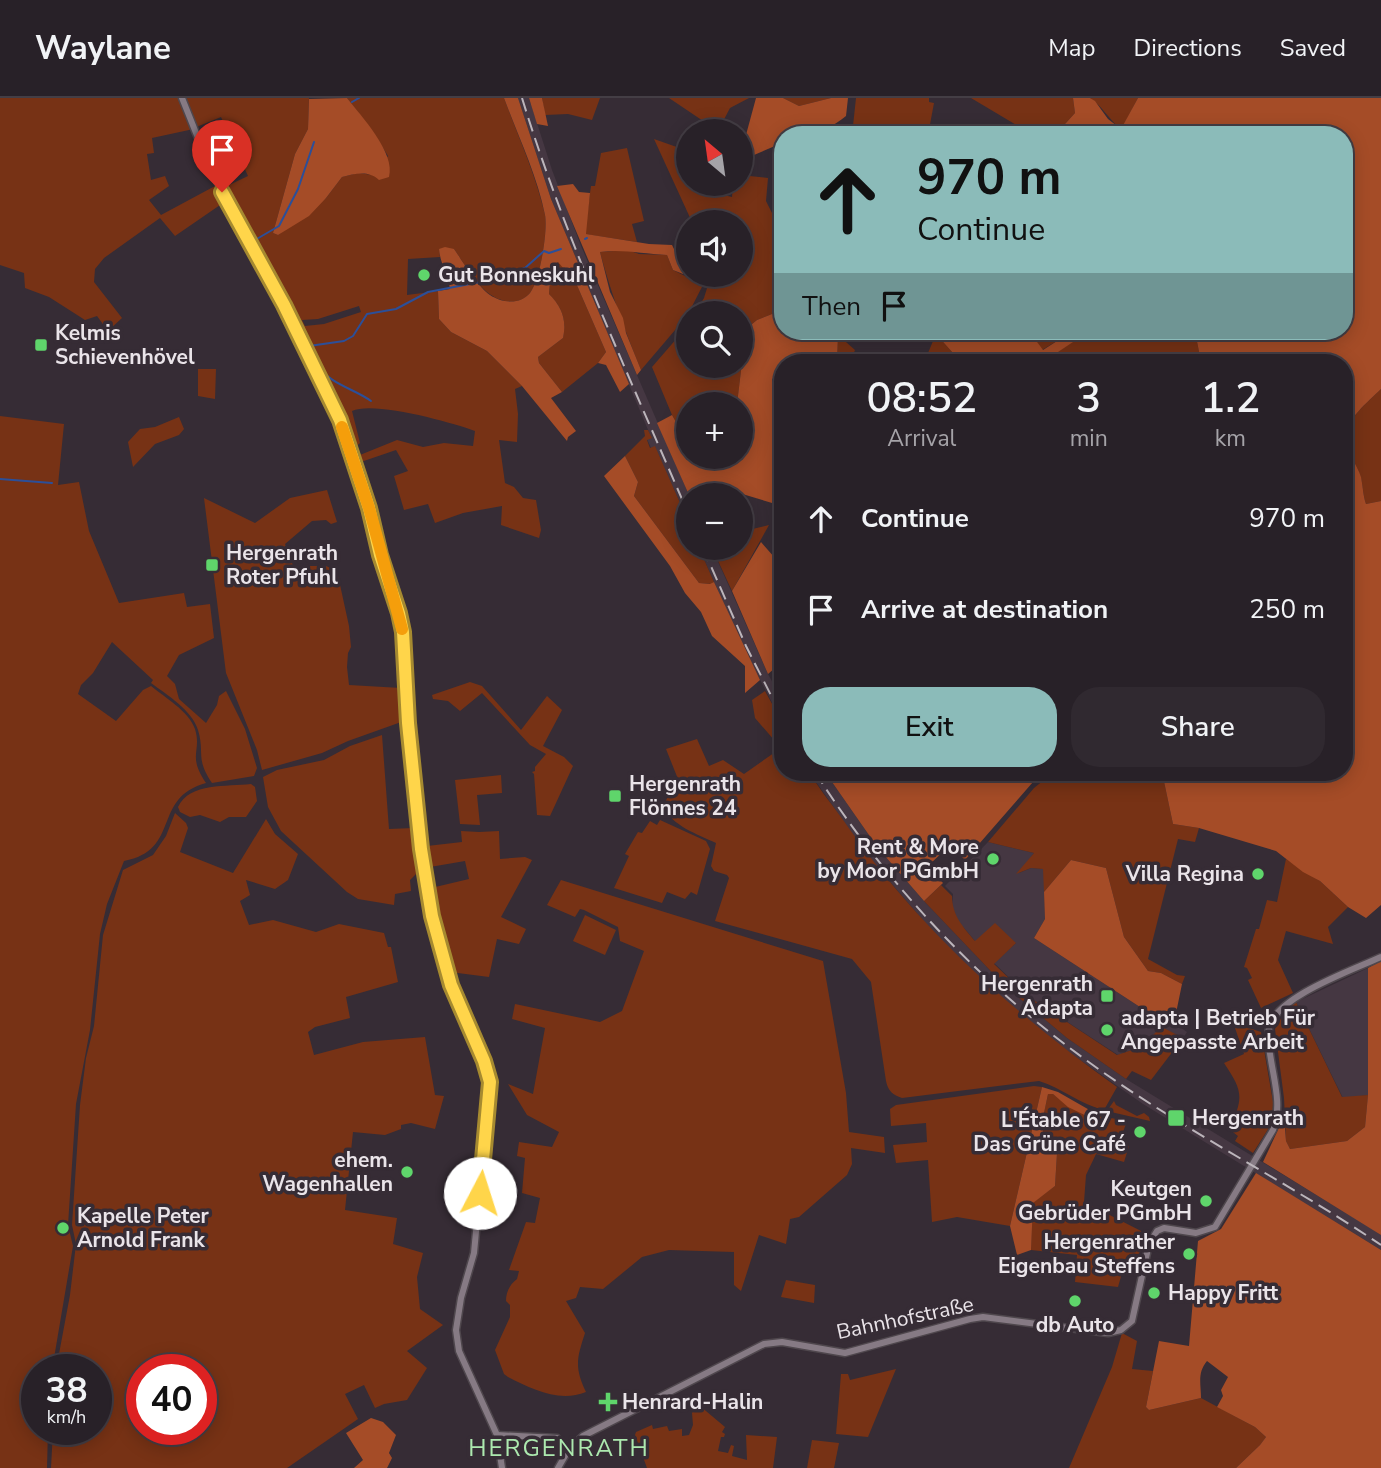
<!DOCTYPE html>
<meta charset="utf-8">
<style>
body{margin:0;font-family:"Nunito Sans",sans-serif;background:#302930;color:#f1f3f6;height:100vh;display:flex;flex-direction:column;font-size:26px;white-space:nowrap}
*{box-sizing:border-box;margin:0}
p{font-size:23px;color:#a5a3a8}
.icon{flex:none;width:38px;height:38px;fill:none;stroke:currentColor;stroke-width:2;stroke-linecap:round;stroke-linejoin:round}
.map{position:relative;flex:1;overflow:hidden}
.side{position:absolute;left:774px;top:256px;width:579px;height:427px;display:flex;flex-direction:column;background:#282128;border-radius:28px;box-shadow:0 4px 18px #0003,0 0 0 2px #443e45}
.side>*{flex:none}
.guide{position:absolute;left:774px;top:28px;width:579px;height:214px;border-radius:28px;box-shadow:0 4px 18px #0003,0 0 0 2px #443e45;background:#8bbbb9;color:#111;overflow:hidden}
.needle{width:46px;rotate:331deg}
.buttons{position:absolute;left:676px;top:21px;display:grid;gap:14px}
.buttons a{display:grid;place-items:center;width:77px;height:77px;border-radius:50%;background:#282128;box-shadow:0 4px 18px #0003,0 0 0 2px #443e45;font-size:35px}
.speed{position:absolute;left:21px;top:1256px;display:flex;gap:14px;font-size:35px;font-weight:700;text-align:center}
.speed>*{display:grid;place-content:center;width:91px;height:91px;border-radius:50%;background:#282128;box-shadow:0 4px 18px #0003,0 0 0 2px #443e45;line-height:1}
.speed small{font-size:18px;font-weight:400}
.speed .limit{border:10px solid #d22;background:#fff;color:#111}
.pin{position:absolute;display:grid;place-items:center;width:60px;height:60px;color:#fff;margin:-72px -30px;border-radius:50% 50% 50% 0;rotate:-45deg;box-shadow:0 0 7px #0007}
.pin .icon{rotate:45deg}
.me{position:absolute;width:77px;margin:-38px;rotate:5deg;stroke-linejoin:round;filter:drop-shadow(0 0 5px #0008)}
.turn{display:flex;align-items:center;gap:24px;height:147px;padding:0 28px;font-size:32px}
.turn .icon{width:91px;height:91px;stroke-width:2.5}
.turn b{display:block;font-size:49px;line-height:60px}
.then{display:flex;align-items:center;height:66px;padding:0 28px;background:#0003;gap:14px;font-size:26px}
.eta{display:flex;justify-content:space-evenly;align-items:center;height:119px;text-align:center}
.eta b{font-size:42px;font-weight:600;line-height:49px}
.action{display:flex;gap:14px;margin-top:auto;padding:14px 28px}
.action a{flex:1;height:80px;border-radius:28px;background:#8bbbb9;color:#111;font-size:28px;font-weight:600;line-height:80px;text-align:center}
.action a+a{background:#302930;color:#f1f3f6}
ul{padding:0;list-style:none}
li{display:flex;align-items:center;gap:21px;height:91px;padding:0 28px}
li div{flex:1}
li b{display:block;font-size:26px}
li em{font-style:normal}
header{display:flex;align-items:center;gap:42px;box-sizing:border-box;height:98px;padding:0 35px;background:#282128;border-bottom:2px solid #443e45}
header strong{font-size:33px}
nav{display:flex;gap:38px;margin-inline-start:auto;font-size:24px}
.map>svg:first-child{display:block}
.built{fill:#453742}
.green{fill:#773215;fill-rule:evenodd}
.forest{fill:#a54c27}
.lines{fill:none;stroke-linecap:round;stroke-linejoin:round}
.stream{stroke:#2b4f99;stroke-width:2}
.minor-casing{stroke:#4f474d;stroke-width:9}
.minor{stroke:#867a84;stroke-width:6}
.rail{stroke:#bcb5bb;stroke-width:2;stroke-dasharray:14 7;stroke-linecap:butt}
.route-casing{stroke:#a68a30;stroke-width:18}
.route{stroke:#ffd54a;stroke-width:12}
.slow{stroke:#f59e0b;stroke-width:12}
.poi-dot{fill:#5fd56b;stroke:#362c35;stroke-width:2.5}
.labels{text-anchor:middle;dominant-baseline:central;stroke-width:7;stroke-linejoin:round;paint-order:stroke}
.poi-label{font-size:21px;font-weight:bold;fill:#eae4e9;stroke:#362c35;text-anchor:start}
.street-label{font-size:21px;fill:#eae4e9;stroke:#362c35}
.quarter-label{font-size:24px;letter-spacing:2px;fill:#ade9af;stroke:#362c35}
</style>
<header>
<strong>Waylane</strong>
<nav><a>Map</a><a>Directions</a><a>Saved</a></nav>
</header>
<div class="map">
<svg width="1381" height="1370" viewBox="0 0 1381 1370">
<rect width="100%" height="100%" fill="#362c35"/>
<g class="built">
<polygon points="518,0 529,0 552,72 581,148 689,397 688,423 655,349 651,350 647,341 651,339 551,101"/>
<polygon points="699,450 712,450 768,576 782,602 782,624 740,543"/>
<polygon points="809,674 825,674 878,750 924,803 1005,888 1067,940 1126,981 1374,1132 1381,1137 1381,1152 1143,1006 1056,945 998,897 938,840 868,758"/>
<polygon points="988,744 1034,755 1019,775 1031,770 1044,771 1045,821 1034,840 1140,909 1174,925 1187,934 1183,940 1162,930 1138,950 1118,957 1029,899 994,865 1016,845 975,843 958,823 952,808 953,796 945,788"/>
<polygon points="1368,870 1368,997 1343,1000 1296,904"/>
</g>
<g class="green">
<path d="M 0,0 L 309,0 L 308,31 L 295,56 L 273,135 L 278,137 L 326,100 L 342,79 L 358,75 L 373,77 L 388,58 L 373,34 L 347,0 L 504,0 C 518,38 536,77 545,117 C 548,133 540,182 530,195 C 520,207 502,205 491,197 C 478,189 463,164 454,151 L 439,151 L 440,159 L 408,161 L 407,197 L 438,193 L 439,221 L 451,234 L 487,253 L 522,288 L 515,291 L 518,316 L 517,344 L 499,342 L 505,385 L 514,389 L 523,400 L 536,402 L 541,432 L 539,440 L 501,427 L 502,408 L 463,415 L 435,425 L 428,406 L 404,412 L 394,378 L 408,373 L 396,352 L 358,365 L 355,359 L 397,342 L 423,349 L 444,345 L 473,348 L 475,333 C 450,324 374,303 352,313 L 360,345 L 353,351 L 342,316 L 252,144 L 254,141 L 250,137 L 225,89 L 248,78 L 221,19 L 189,32 L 152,40 L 154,55 L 147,56 L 151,82 L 165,78 L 169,88 L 149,102 L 161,117 L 215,88 L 223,105 L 175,138 L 160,120 L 104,160 L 95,171 L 94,184 L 122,220 L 108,233 L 97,218 L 85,222 L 49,199 L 25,190 L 24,175 L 0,167 ZM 359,208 L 361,214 L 324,226 L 305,228 L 302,222 L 318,221 Z"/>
<polygon points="542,0 600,0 592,22 568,16 545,17"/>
<polygon points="669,0 749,0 730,10 718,33"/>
<polygon points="783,0 831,0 799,8"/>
<polygon points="856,0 929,0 929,4 934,5 928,37 852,37"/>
<polygon points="971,0 1073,0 1075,15 1055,37 1033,37"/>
<path d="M 1090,0 L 1138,0 L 1121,32 C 1110,22 1101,7 1090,0 Z"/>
<polygon points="654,41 688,53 688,86 708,86 707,93 732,99 733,86 740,86 740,77 768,80 766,103 772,115 782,120 782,212 757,222 746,231 737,306 688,306 688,345 672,317 652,269 678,239 688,246 688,268 740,268 740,215 695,215 704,200 711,177 740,177 740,124 692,124"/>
<polygon points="627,50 644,123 632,126 637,144 585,136 590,95 591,88 595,88 601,55"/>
<path d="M 628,152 L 639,156 L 667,157 L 673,172 L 703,187 L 687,218 L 641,272 C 625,233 611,195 600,154 Z"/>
<path d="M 559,164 L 576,185 L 606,254 L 598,265 L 562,294 L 539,265 L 538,259 L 563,240 C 567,222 562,209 549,196 L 551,171 Z"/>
<polygon points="1029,233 1195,233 1201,264 1043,264 1073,243 1068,236 1042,252"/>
<polygon points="936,236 961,264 936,264 938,260 928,255"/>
<polygon points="838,237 855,252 851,262 856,264 837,264"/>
<polygon points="198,271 216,271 215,301 198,298"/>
<path d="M 1381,291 L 1381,403 L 1366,406 C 1363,397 1363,389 1361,380 C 1358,369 1351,360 1347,350 C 1339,326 1366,306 1381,291 Z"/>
<path d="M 0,318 L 64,326 L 58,387 L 79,384 L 89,433 L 119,505 L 184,495 L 187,509 L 210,506 L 214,540 L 179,557 L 167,578 L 175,586 L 179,601 L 206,625 L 217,607 L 219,598 L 226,593 L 245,631 L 257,670 L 254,678 L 212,685 C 195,660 205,655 198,632 C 192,612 167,597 151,585 L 153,582 L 112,544 L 93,575 L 81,587 L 78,596 L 116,623 L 143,592 L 151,588 C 164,599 189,613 195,631 C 202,654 187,657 206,685 C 151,700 182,752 124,763 L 107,806 L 100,836 L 90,932 L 76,1006 L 68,1127 L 73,1148 L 52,1272 L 37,1272 L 37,1332 L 48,1332 L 47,1370 L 0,1370 Z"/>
<polygon points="179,319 184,331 179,337 155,346 133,369 128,344 140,331 155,329"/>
<polygon points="644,332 648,332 652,340 647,342 650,350 655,348 688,423 688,450 699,450 714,484 711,486 699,485 634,398 638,384 625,358 645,338"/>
<polygon points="327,392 337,424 331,426 326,422 312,423 285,446 298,481 308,468 326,468 337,473 349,528 351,549 348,555 347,569 349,587 401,590 404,623 348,643 322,655 262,672 257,652 226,575 204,400 255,425 290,400"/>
<polygon points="769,427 732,493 712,450 740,450 740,434"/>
<polygon points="470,584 482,588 521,632 547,598 562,612 543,648 564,659 573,668 550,718 537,717 534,676 532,674 535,673 535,669 546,656 530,647 482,595 460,613 448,603 433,601 432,597"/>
<path d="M 765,593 L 782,624 L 782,674 L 809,674 C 820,692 834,709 846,726 C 920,832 1012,914 1117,989 L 1104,1012 C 1081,1007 1062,990 1039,983 L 902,1000 C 893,997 888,993 886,983 L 871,884 L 852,861 L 715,823 L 729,780 L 727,777 L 714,773 L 711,768 L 716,745 C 697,736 672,728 663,708 L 672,691 L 667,687 L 678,681 L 666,651 L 697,641 L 709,668 L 723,662 L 744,676 L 781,650 L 755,620 L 752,602 Z"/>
<polygon points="382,637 389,731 414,730 420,772 410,782 411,793 395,796 394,807 358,801 347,794 281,733 268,709 263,679 277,672 324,662 350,648"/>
<polygon points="1054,674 1162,674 1173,726 1199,730 1195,744 1178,741 1148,861 1177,877 1185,878 1182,886 1161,875 1148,873 1124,839 1106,770 1071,762 1044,794 1043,771 1031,770 1016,776 1034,755 988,744 1034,690"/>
<polygon points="501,677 502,695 477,697 480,727 460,726 455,682"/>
<path d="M 251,686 L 255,689 L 257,703 L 246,719 L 229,719 L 220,724 L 200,717 L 190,719 L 180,714 L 178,709 C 190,684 227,689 251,686 Z"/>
<path d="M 175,715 L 186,725 L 188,730 L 180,754 L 233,775 L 266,721 L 275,736 L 298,756 L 288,782 L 275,791 L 246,782 L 250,797 L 240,803 L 249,827 L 273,822 L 316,834 L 339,826 L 384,835 L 388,849 L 391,849 L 398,884 L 346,899 L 350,920 L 315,929 L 308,934 L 314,957 L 363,944 L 425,939 L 435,997 L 444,998 L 435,1031 L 411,1025 L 401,1027 L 401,1031 L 385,1037 L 353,1034 L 345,1112 L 397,1120 L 393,1146 L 423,1155 L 417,1179 L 420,1211 L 443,1227 L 407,1253 L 427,1270 L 407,1302 L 384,1306 L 375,1310 L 364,1287 L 345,1296 L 358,1321 L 287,1370 L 51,1370 L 53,1332 L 96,1332 L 96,1272 L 56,1272 L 70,1197 L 76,1146 L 72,1127 L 80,1007 L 86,960 L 94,928 L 103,837 L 123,772 L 153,757 L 166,738 ZM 201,1272 L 201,1332 L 142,1332 L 142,1272 Z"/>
<polygon points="660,722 706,743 710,751 697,797 691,794 685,801 667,794 662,805 614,790 629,758 625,756 638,734 642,735 650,723 657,727"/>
<polygon points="461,733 479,734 499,733 500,761 525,759 532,762 501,819 526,831 519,846 497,841 489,879 450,874 431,790 469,781 465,763 430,769 427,748 462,744"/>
<polygon points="1286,761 1320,783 1348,809 1328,829 1333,846 1286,833 1278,862 1293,895 1261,910 1248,882 1252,880 1247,870 1244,869 1256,831 1259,831 1267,802 1277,804"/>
<path d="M 561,782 L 823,863 L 846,995 L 849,1034 L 884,1039 L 885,1055 L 851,1050 L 852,1066 L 847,1077 L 799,1119 L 790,1121 L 786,1146 L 759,1137 L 741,1193 L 734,1187 L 734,1154 L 669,1152 L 642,1159 L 603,1191 L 580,1189 L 576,1200 L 566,1203 L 585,1235 C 577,1260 574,1269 586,1294 C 559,1305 532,1291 508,1279 L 504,1276 L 495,1252 L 510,1219 L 510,1207 L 506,1203 C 506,1194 510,1186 517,1181 L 519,1173 L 509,1172 L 526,1124 L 535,1125 L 540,1100 L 522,1095 L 525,1060 L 517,1058 L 519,1044 L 552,1049 L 559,1034 L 527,1017 L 508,986 L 533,996 L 545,930 L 512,921 L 515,906 L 600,924 L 622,913 L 644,853 L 620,843 L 618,829 L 584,812 L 580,811 L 575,819 L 547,807 Z"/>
<path d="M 941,787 L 952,798 C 952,817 963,829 975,843 L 995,825 L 1016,845 L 994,866 L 1029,899 L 1117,957 L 1138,950 L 1162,929 L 1183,940 L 1151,982 L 1132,973 L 1126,981 L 1067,940 L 1005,888 L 924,803 Z"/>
<polygon points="585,817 616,832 605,857 573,843"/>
<polygon points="1296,904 1342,999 1368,997 1365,1029 1347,1043 1290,1051 1286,1043 1284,1000 1275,931 1287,910"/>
<path d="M 1246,929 L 1261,934 L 1273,1004 L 1272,1025 L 1253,1055 L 1235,1043 L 1238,1038 L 1229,1031 C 1244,1000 1243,993 1224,965 L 1244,956 L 1235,930 Z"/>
<polygon points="1034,988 1042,989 1010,1128 957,1119 932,1124 928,1062 896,1065 893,1047 927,1044 926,1025 891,1028 890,1011 896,1007"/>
<polygon points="1048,996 1053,996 1059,1001 1095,1021 1100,1018 1127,1023 1119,1045 1129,1048 1124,1064 1096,1056 1086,1077 1084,1104 1145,1135 1137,1163 1126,1161 1118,1189 1075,1184 1077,1157 1031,1152 1032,1105 1055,1088 1057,1056 1042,1049 1044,1015"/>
<polygon points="1114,1003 1116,1007 1137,1018 1144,1015 1149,1019 1150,1023 1111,1014 1109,1010"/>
<polygon points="786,1182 815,1187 814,1205 781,1199"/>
<polygon points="1122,1235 1137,1243 1132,1271 1153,1273 1146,1309 1149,1312 1201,1300 1255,1329 1266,1339 1260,1347 1236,1370 1069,1370 1112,1269"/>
<polygon points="896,1271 868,1339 836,1336 841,1276 848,1276 850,1282"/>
<polygon points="697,1308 700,1308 725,1329 722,1334 725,1336 724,1339 721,1339 718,1353 728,1355 731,1347 734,1348 732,1358 747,1362 746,1337 777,1339 773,1370 647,1370 635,1337 636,1334 652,1327 653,1331 667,1328 669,1333 682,1331 682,1338 689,1337 693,1327 692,1315"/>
<polygon points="812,1342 839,1345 834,1370 807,1370"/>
</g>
<g class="forest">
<path d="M 347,0 C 361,18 396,55 389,79 L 379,82 C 368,72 355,76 342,79 L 326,100 L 309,118 L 278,137 L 273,135 L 295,56 L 308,31 L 309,1 Z"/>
<path d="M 504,0 L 518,0 L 551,101 L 629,286 L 620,294 L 606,267 L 598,265 L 606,254 L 576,185 L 558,164 L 551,171 L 549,196 C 562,209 567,222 563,240 L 538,259 L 539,265 L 562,294 L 551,300 L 576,333 L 568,339 L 567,343 L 522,288 L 487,253 L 451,234 L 439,221 L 438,193 L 450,191 C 448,177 440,165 439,151 L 445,149 L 454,151 C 463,164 478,189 490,197 C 502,205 520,207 530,195 C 540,182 548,133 545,117 C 537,77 518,38 504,0 Z"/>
<polygon points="529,0 542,0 548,28 537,26"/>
<path d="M 756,0 L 783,0 L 799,8 L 831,0 L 848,0 L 846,18 C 823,36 811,37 782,37 L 782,45 L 747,60 L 740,59 Z"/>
<path d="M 1073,0 L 1090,0 L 1095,3 L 1108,21 L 1121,31 L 1138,0 L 1381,0 L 1381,291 C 1366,306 1339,326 1347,349 C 1351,360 1358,369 1361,379 C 1363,389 1363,397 1366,406 L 1381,403 L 1381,807 L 1366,820 L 1348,809 L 1320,783 L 1303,774 L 1276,753 L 1199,730 L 1173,726 L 1162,674 L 1344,674 L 1344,264 L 1201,264 L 1195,233 L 1344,233 L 1344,37 L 1055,37 L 1075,15 Z"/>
<path d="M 573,86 L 579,94 L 590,95 L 586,136 L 649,146 L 672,147 L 684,171 L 683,176 L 673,172 L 667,157 C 643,156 623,151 600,154 L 610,194 L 623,220 L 626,235 L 641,272 L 637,277 L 557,88 Z"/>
<polygon points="782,212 782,233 838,233 838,237 837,264 782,264 782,275 772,281 773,316 782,330 782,408 739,395 734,397 689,397 657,325 672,317 688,345 688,359 696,359 700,366 715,359 740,359 740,306 737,306 746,231 757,222"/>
<polygon points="939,233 1029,233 1043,252 1068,236 1073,244 1043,264 961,264 936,236"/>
<polygon points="625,358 638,384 634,398 699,485 710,486 714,484 760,582 745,595 745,568 712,538 701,514 685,495 670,468 604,378"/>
<polygon points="761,444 782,468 782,520 775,538 782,547 782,564 768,576 732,493"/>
<polygon points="825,674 849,674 862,681 866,674 1046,674 1033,684 965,762 950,747 928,768 943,785 924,803 878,750"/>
<polygon points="1071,762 1106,770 1124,839 1148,873 1161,875 1182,886 1174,925 1140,909 1034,840 1045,821 1044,794"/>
<polygon points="1381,863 1381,1137 1263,1064 1284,1019 1286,1043 1290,1051 1347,1043 1365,1029 1368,997 1368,870"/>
<polygon points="1042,989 1058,994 1100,1018 1095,1022 1068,1009 1053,996 1048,996 1044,1015 1042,1049 1057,1055 1055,1088 1033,1105 1031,1152 1017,1157 1010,1128"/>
<path d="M 1256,1075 L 1381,1152 L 1381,1370 L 1236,1370 L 1260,1347 L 1266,1339 L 1255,1329 L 1217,1309 L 1223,1298 L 1221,1292 L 1228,1279 L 1207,1263 C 1197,1275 1201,1286 1201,1300 L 1149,1312 L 1146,1309 L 1159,1243 L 1189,1248 L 1198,1143 L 1221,1131 Z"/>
<polygon points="371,1320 383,1324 396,1337 389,1355 392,1360 387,1370 354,1370 363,1362 346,1335"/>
</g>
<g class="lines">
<g class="stream">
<polyline points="352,4 359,0"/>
<polyline points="585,141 587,140"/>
<polyline points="257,150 297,223"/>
<polyline points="257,151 255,142 279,128 298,91 314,44"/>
<polyline points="300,230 309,248 344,243 353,238 367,216 396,211 428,194 480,184 525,170 544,153 549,155 561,151"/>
<path d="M 319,268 C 329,286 355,291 371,303"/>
<polyline points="0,381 52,385"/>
</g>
<defs>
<g id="minor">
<polyline points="182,0 210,70 324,286 340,322 369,410 403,535 408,625 421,751 432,818 451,887 484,963 490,984 474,1155 461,1200 456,1232 459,1253 497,1337 502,1370"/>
<polyline points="497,1337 557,1340 569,1351"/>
<path d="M 558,1370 L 569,1351 L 583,1338 L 764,1246 L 782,1244 L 845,1255 L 970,1221 L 983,1219 L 1108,1235 L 1121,1232 L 1132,1223 L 1149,1146 L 1157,1133 L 1164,1130 L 1196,1135 L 1215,1129 L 1273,1032 C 1281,1011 1276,990 1272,968 C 1270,956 1267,942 1269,930 C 1275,899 1353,872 1381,859"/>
</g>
</defs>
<use href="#minor" class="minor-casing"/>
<use href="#minor" class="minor"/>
<g class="rail">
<path d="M 522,0 C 566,143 629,278 688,415"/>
<polyline points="703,450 746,548 782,619"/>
<path d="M 815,674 C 891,793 990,896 1107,977 C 1195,1038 1292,1087 1381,1147"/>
</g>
</g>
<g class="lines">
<defs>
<polyline id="route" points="222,94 284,207 340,322 369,410 380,457 399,515 403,534 408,625 421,751 432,818 451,887 484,963 490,984 480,1095"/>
</defs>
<use href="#route" class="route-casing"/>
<use href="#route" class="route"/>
<polyline class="slow" points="342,329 369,410 402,531"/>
</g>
<g class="poi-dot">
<circle cx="424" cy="177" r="7"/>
<rect x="34" y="240" width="14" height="14" rx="3.5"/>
<rect x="205" y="460" width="14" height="14" rx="3.5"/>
<rect x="608" y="691" width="14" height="14" rx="3.5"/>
<circle cx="993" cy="761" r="7"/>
<circle cx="1258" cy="776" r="7"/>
<rect x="1100" y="891" width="14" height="14" rx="3.5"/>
<circle cx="1107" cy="932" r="7"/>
<rect x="1167" y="1011" width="18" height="18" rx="3.5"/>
<circle cx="1140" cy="1034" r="7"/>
<circle cx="407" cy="1074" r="7"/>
<circle cx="1206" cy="1103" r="7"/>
<circle cx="63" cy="1130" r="7"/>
<circle cx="1189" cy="1156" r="7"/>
<circle cx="1154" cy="1195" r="7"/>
<circle cx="1075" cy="1203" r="7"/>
<path d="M604.5 1293.5h7v7h7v7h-7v7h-7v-7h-7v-7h7z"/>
</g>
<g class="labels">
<g class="poi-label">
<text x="438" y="177">Gut Bonneskuhl</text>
<text x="55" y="235">Kelmis<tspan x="55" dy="24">Schievenhövel</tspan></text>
<text x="226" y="455">Hergenrath<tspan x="226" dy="24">Roter Pfuhl</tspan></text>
<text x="629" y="686">Hergenrath<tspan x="629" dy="24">Flönnes 24</tspan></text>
<text x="979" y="749" text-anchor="end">Rent &amp; More<tspan x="979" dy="24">by Moor PGmbH</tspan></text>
<text x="1244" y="776" text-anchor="end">Villa Regina</text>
<text x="1093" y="886" text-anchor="end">Hergenrath<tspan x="1093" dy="24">Adapta</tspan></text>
<text x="1121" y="920">adapta | Betrieb Für<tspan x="1121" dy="24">Angepasste Arbeit</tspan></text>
<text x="1192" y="1020">Hergenrath</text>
<text x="1126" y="1022" text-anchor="end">L'Étable 67 -<tspan x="1126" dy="24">Das Grüne Café</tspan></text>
<text x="393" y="1062" text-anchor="end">ehem.<tspan x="393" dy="24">Wagenhallen</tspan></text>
<text x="1192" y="1091" text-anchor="end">Keutgen<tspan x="1192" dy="24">Gebrüder PGmbH</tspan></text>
<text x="77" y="1118">Kapelle Peter<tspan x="77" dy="24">Arnold Frank</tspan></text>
<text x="1175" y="1144" text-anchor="end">Hergenrather<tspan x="1175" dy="24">Eigenbau Steffens</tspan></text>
<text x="1168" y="1195">Happy Fritt</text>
<text x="1075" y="1227" text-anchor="middle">db Auto</text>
<text x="622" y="1304">Henrard-Halin</text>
</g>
<g class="street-label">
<text transform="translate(905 1220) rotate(-12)">Bahnhofstraße</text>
</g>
<g class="quarter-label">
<text x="559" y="1350">HERGENRATH</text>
</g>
</g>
</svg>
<div class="buttons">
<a><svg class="needle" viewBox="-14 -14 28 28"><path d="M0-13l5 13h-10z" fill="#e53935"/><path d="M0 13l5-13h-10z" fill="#a5a3a8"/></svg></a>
<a><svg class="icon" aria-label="sound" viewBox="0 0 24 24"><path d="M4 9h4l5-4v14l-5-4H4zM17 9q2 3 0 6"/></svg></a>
<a><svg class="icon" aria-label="search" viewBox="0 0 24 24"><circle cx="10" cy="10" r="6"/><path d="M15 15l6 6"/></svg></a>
<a>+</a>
<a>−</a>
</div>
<div class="speed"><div>38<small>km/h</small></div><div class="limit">40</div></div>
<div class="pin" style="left:222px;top:94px;background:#d93025"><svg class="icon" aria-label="arrive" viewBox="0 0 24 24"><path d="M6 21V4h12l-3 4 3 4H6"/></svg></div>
<svg class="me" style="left:480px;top:1095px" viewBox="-20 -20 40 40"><circle r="19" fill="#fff"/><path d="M0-13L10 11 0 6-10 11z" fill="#ffd54a"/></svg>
<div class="guide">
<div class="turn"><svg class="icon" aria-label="ahead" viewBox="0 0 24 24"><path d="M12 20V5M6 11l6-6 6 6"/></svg><div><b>970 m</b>Continue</div></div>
<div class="then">Then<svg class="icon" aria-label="arrive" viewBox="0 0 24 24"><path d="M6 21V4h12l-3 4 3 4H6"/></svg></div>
</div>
<section class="side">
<div class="eta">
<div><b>08:52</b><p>Arrival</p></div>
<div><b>3</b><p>min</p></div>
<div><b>1.2</b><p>km</p></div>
</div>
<ul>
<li><svg class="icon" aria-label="ahead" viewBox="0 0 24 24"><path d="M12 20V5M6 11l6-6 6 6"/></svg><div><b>Continue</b></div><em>970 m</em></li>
<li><svg class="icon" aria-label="arrive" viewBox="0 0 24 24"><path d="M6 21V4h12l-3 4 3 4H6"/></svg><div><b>Arrive at destination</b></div><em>250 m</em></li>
</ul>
<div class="action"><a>Exit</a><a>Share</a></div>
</section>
</div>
